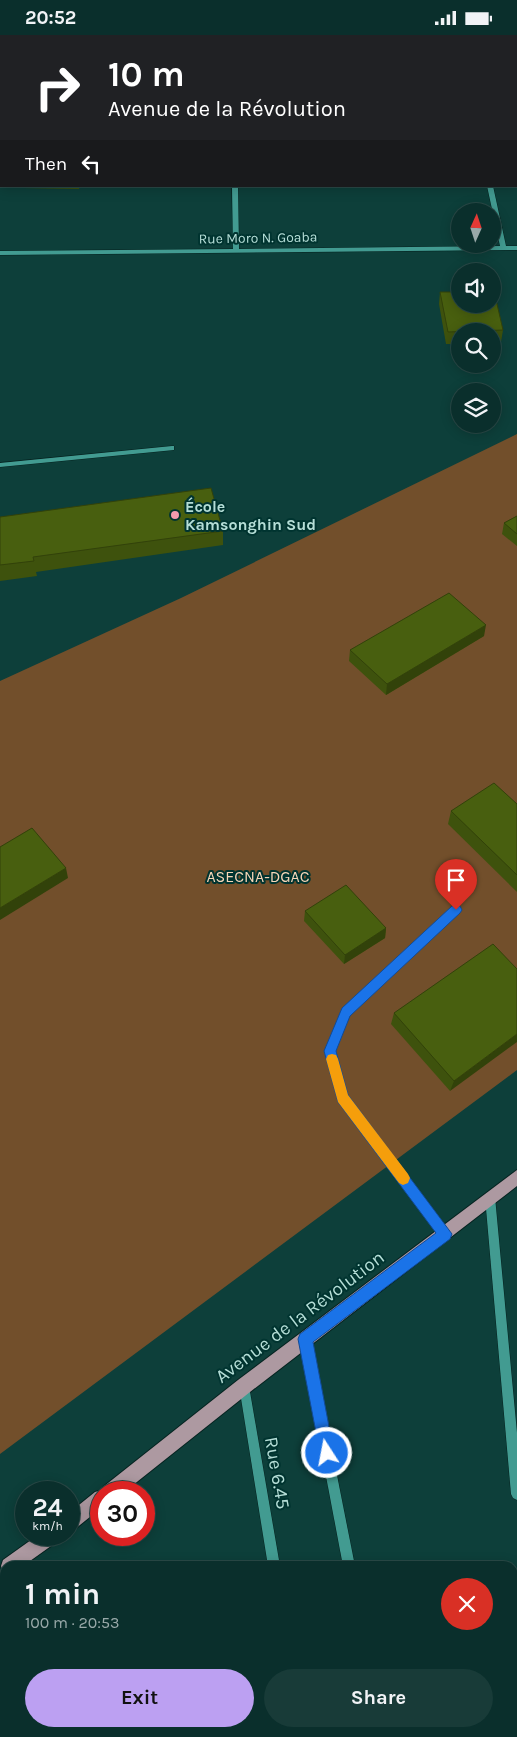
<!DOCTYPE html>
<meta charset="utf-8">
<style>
body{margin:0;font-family:Karla,sans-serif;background:#183b38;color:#f1f3f6;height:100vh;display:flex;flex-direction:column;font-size:19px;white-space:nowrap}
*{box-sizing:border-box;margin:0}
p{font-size:16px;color:#99a9a9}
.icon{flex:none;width:28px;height:28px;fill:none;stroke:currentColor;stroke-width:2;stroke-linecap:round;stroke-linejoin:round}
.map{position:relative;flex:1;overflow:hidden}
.sheet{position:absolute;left:0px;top:1526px;width:518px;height:176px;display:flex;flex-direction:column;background:#0a2f2c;border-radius:15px 15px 0 0;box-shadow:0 2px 12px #0003,0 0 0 1px #2a4a48}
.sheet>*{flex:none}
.banner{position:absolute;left:0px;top:0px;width:518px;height:152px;box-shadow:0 2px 12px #0003,0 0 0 1px #2a4a48;background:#202124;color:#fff;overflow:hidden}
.needle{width:32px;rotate:3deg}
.controls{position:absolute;left:451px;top:168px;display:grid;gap:10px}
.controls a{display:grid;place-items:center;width:50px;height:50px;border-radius:50%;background:#0a2f2c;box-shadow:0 2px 12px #0003,0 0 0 1px #2a4a48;font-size:25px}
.speed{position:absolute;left:15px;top:1446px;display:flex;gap:10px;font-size:25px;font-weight:700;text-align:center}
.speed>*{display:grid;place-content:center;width:65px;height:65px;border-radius:50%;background:#0a2f2c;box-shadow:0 2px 12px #0003,0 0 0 1px #2a4a48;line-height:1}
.speed small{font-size:12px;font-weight:400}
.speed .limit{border:8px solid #d22;background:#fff;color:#111}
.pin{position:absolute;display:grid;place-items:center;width:42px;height:42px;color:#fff;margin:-51px -21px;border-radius:50% 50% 50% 0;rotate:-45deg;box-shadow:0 0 5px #0007}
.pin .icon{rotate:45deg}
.me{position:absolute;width:55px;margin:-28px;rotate:349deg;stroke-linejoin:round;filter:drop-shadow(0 0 4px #0008)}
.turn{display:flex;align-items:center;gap:18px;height:105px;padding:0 25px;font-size:22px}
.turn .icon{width:65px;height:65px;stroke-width:2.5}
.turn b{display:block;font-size:35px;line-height:42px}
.then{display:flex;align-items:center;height:48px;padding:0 25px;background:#0003;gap:10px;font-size:19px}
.round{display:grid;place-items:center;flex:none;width:52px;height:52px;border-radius:26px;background:#183b38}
.summary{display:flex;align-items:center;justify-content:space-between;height:85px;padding:0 25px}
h1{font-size:30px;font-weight:700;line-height:38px}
.primary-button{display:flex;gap:10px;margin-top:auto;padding:10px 25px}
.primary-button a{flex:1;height:58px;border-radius:30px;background:#bca0f2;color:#111;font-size:20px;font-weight:700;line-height:58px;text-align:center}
.primary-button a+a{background:#183b38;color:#f1f3f6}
.status{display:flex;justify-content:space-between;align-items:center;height:35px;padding:0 25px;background:#0a2f2c;direction:ltr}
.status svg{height:14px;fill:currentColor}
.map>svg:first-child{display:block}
.green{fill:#724f2b}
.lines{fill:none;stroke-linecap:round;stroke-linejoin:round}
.minor-casing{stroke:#062320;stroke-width:1}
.major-casing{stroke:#062320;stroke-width:2}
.minor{fill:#429b91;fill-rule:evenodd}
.major{fill:#ad99a1;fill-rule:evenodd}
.wall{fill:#3e520d}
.shaded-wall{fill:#32420a}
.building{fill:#485f0f;stroke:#32420a}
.route{fill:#1a73e8;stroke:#114b97}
.slow{fill:#f59e0b}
.poi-dot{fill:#f29aae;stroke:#003430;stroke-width:2}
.labels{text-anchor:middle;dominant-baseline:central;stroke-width:4;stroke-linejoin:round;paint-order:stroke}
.far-street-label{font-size:14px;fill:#b5ded7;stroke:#003430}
.poi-label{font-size:16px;font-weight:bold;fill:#b5ded7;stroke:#003430;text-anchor:start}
.park-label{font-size:16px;fill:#f7d6b8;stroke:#003430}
.near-street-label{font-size:19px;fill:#b5ded7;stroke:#003430}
</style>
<div class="status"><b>20:52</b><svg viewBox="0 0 49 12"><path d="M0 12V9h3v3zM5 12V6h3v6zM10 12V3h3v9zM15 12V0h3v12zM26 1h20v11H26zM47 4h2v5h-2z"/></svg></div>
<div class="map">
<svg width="517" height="1702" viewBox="0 0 517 1702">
<rect width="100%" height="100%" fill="#0d3f3a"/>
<polygon class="green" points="517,399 517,1035 0,1419 0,646 181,563"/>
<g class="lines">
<defs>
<g id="minor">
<polygon points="3,0 9,0 9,1 4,1"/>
<polygon points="229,0 235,0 235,1 230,1"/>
<polygon points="455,0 461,0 461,1 456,1"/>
<rect x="516" y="7" width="1" height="4"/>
<polygon points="0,12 1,13 1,15 0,16"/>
<polygon points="1,26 1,36 0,37 0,27"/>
<polygon points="232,151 238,151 239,214 500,211 487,151 493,151 506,211 517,211 517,215 0,220 0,216 233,214"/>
<polygon points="172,411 174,411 174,415 0,432 0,428"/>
<polygon points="456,871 459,872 460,875 459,878 350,980 335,1016 347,1061 449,1195 450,1199 449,1203 445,1204 441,1203 340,1066 325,1016 343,974 453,872"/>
<polygon points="490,1157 494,1159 495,1162 517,1398 517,1465 513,1463 511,1459 485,1162 486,1159"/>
<polygon points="305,1299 309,1300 310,1304 355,1531 343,1531 300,1304 301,1300"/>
<polygon points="244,1346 248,1347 249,1351 280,1531 268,1531 239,1351 240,1347"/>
<polygon points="296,1698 308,1698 309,1702 297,1702"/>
<rect x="376" y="1698" width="12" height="4"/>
</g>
<g id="major">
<polygon points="517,1135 517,1151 250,1357 123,1458 101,1458 101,1473 75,1494 69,1496 69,1478 95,1457 102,1455 103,1452 238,1345"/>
<polygon points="38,1500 60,1500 58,1506 23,1531 5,1531 5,1538 3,1537 1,1531 3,1525"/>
</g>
</defs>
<use href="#minor" class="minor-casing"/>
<use href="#major" class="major-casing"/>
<use href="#minor" class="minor"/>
<use href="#major" class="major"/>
</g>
<g class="wall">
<polygon points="22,151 80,151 79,154 23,153"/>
<polygon points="440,257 503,295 501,307 492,308 492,296 460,296 460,309 446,309 439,269"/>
<polygon points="517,481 517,511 502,499 504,488"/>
<polygon points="0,482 223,496 223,510 36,537 37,541 0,546"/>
<polygon points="484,601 386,660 349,626 350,615"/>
<polygon points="517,769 517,857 448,789 451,776"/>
<polygon points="305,876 386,893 385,903 344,929 304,886"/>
<polygon points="517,934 450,1056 391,989 394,978"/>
</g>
<g class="shaded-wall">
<polygon points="486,590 484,601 386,660 387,649"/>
<polygon points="66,833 68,843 0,885 0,873"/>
<polygon points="386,893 385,903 344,929 345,920"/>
<polygon points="517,999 517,1007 450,1056 454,1046"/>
</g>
<g class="building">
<rect x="272" y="0" width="168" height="1"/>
<polygon points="492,256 494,256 503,295 448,297 440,257 460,257 460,269 492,269"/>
<polygon points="211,453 223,496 33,522 34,526 0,530 0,482"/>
<polygon points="517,481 517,499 504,488"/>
<polygon points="449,558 486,590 387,649 350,615"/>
<polygon points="494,748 517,769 517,840 451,776"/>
<polygon points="32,793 66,833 0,873 0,812"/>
<polygon points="346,850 386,893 345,920 305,876"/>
<polygon points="493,909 517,934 517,999 454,1046 394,978"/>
<polygon points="99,1698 126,1698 121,1702 102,1702"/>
</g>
<polygon class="route" points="456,870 460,871 462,875 460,878 350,981 336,1016 348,1060 452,1199 450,1204 313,1307 334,1418 332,1423 327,1425 322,1423 320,1418 298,1304 300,1299 436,1198 338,1067 324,1016 342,973 452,871"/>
<polygon class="slow" points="332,1019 336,1020 338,1024 348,1060 408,1139 410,1143 408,1148 403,1150 399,1148 338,1067 326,1024 328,1020"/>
<circle class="poi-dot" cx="175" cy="480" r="5"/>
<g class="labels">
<g class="far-street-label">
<text transform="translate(258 203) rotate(-1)">Rue Moro N. Goaba</text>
</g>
<g class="poi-label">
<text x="185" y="471">École<tspan x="185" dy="18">Kamsonghin Sud</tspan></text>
</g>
<g class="park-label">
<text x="258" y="841">ASECNA-DGAC</text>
</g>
<g class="near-street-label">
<text transform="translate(300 1282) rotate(-37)">Avenue de la Révolution</text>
<text transform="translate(277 1438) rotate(80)">Rue 6.45</text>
</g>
</g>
</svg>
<div class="controls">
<a><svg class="needle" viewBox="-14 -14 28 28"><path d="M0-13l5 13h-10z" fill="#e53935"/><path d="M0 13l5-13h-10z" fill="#99a9a9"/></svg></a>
<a><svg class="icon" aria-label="sound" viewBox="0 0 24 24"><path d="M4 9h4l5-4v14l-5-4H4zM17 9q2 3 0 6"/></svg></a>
<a><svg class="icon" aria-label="search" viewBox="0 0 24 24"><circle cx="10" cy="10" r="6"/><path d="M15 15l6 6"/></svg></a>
<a><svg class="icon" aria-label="layers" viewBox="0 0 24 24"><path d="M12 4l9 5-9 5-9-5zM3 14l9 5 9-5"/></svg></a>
</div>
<div class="speed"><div>24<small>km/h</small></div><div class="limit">30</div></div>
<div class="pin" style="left:456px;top:875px;background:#d93025"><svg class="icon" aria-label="arrive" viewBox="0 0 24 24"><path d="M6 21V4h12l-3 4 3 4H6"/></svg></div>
<svg class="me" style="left:327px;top:1418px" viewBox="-20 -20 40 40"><circle r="17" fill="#1a73e8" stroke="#fff" stroke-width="3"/><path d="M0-11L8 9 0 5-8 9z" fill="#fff"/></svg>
<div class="banner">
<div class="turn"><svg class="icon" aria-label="right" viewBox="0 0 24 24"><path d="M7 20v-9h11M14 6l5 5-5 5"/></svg><div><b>10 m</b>Avenue de la Révolution</div></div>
<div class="then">Then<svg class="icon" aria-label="left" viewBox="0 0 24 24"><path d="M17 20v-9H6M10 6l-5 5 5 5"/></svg></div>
</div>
<section class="sheet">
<div class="summary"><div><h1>1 min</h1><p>100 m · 20:53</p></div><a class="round" style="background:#d93025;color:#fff"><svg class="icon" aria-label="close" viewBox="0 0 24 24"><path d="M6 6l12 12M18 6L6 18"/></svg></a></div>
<div class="primary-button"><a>Exit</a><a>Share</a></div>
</section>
</div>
